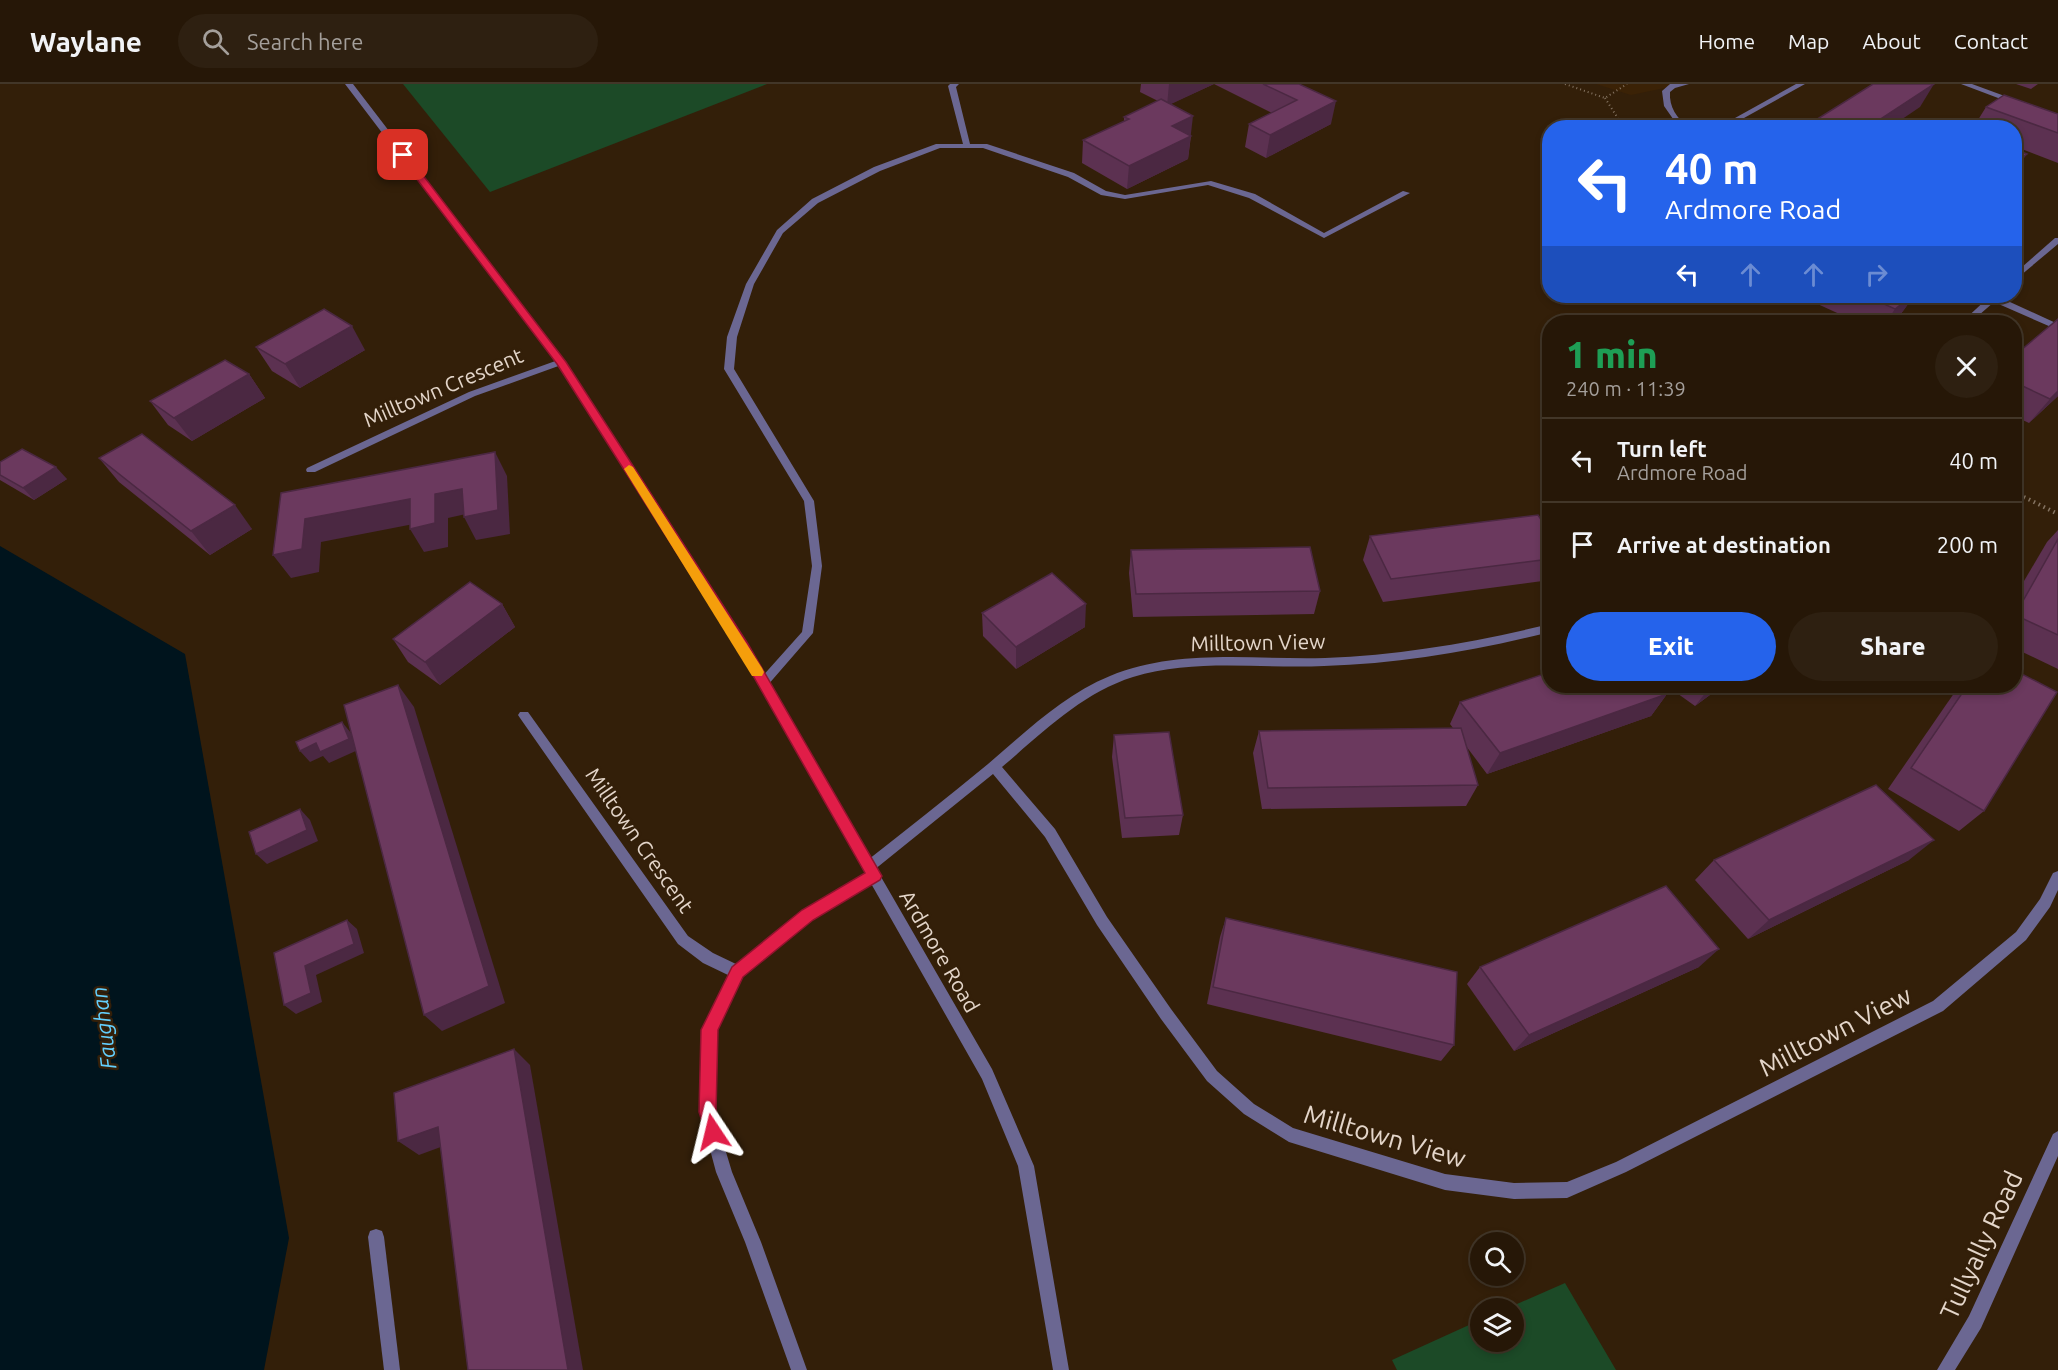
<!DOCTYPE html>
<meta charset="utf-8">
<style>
body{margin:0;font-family:Ubuntu,sans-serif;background:#2e2011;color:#f1f3f6;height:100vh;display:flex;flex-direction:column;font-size:22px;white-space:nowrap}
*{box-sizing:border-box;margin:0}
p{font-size:20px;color:#a49f9b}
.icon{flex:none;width:33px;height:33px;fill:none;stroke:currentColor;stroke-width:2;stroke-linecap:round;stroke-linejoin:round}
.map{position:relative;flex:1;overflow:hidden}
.panel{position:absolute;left:1542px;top:231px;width:480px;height:378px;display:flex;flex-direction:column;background:#261707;border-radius:24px;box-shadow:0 3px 9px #0003,0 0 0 2px #423628}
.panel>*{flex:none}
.top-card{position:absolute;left:1542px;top:36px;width:480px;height:183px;border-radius:24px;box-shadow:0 3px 9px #0003,0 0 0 2px #423628;background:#2563eb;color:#fff;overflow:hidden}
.tools{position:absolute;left:1470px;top:1148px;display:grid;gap:12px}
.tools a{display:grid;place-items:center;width:54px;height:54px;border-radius:50%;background:#261707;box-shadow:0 3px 9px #0003,0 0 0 2px #423628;font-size:30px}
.pin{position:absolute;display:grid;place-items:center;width:51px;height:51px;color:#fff;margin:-26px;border-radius:12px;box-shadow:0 3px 9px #0006}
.me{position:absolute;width:66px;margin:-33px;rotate:350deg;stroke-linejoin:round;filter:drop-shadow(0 0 4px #0008)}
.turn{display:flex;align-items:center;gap:21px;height:126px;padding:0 24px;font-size:27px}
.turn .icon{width:78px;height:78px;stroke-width:2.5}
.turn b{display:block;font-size:42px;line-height:51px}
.lanes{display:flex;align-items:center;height:57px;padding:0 24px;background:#0003;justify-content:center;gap:30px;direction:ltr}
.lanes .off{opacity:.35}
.round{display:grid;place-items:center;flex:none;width:63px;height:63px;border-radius:32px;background:#2e2011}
.head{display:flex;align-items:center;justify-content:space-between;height:102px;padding:0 24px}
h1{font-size:36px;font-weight:800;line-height:45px;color:#1e9e55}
.cta{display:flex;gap:12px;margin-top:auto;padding:12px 24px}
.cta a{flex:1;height:69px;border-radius:36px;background:#2563eb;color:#fff;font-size:24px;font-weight:800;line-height:69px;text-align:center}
.cta a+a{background:#2e2011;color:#f1f3f6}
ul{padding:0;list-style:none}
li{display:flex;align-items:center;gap:18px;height:84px;padding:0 24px;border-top:2px solid #423628}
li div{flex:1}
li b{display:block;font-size:22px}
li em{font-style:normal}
header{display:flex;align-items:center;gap:36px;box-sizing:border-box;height:84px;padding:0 30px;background:#261707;border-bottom:2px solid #423628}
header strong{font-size:28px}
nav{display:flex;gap:33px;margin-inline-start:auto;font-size:21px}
.search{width:420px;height:54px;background:#2e2011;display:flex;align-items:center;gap:15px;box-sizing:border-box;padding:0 21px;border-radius:33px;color:#a49f9b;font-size:22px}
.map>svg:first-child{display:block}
.built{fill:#3b2206}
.green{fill:#1c4a27}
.water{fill:#00141d}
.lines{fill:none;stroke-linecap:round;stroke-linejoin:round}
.path-far1{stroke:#857462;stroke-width:2;stroke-dasharray:1 3;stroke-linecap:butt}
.path{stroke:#857462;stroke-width:4;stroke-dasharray:1.5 4;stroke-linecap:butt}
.service{fill:#6b6792;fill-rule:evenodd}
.minor{fill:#6b6792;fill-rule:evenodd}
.tertiary{fill:#6b6792;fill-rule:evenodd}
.wall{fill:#5c3151}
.shaded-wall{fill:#4b2842}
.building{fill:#6b395e;stroke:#4b2842;stroke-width:1.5}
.route{fill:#e11d48;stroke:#92132f;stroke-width:1.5}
.slow{fill:#f59e0b}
.labels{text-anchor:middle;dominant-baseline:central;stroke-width:5;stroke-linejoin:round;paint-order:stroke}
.street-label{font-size:21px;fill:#e4d6ca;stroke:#331f09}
.water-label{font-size:22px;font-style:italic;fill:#63cffd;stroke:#331f09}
.near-street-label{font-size:26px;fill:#e4d6ca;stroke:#331f09}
</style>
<header>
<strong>Waylane</strong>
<div class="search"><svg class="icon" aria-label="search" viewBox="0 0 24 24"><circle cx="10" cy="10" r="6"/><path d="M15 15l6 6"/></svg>Search here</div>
<nav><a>Home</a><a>Map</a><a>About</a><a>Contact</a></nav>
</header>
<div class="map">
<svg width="2058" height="1286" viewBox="0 0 2058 1286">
<rect width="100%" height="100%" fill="#331f09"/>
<polygon class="built" points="1596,0 1684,0 1631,11"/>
<g class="green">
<polygon points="403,0 767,0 490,108"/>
<polygon points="1565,1199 1616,1286 1397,1286 1392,1276 1480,1236 1480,1257 1514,1257 1514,1224 1508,1224"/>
</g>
<polygon class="water" points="0,462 185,570 289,1154 264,1286 0,1286"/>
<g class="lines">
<g class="path-far1">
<polyline points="1565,0 1605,14 1627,0"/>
<polyline points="1605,14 1624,44"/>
</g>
<polyline class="path" points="2014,408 2058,430"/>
<g class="service">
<polygon points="950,0 959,0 956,3 970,60 987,60 1074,89 1106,107 1125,111 1211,97 1255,110 1324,149 1403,107 1410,109 1324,154 1249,114 1208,101 1125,115 1101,111 1068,93 983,64 940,64 880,87 818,119 783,149 754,200 737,253 734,285 814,417 822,482 813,549 767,602 759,602 757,599 759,596 802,548 812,482 804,417 724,285 727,253 746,200 777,146 812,115 874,83 936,60 963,60 948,2"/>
<path d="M 1670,0 L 1689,0 L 1675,4 L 1670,8 C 1669,24 1677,33 1688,44 L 1678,42 L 1664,22 L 1662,7 Z"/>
<polygon points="376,1145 382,1147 384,1153 400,1286 384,1286 368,1153 370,1147"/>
</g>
<g class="minor">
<polygon points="1796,0 1805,0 1726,44 1717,44"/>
<polygon points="1961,0 1972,0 2021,18 2014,20"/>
<polygon points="2055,154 2058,154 2058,160 2014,197 2014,190"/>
<polygon points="1990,212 1999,212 1999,213 2058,240 2058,246 1994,218 1971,238 1962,238"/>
<polygon points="561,275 564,276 564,280 475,312 315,388 307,388 306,386 307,384 469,308"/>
<path d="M 1550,540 L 1550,548 C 1475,567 1400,580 1324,582 C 1261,585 1194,574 1133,593 C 1082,609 1042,649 1002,683 L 1055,745 L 1107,833 L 1171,925 L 1217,987 L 1254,1020 L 1293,1044 L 1445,1090 L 1514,1099 L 1567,1098 L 1616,1078 L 1933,917 L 2016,848 L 2040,815 L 2053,789 L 2058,787 L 2058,806 L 2050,823 L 2026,856 L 1943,927 L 1626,1088 L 1567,1114 L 1514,1115 L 1445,1106 L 1289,1058 L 1244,1030 L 1207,997 L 1161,935 L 1097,841 L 1045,753 L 993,690 L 874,786 L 879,788 L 881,792 L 879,796 L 812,835 L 742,893 L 716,947 L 714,1028 L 732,1088 L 761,1158 L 807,1286 L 791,1286 L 745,1158 L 716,1088 L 700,1028 L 702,946 L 728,891 L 703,879 L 678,860 L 520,634 L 518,631 L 520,628 L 528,628 L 688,852 L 713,869 L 736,880 L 802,827 L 868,788 L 864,787 L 862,783 L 864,779 C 906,746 948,713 988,680 C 1026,648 1063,611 1110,592 C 1179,564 1253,576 1325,574 C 1401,571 1476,558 1550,540 Z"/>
<polygon points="2058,1047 2058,1072 1981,1244 1955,1286 1937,1286 1969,1232 2053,1050"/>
</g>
<polygon class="tertiary" points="345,0 353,0 566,278 747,561 992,985 1034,1082 1069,1286 1053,1286 1018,1082 982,995 739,567 557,279"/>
</g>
<g class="wall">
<polygon points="1141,0 1299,0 1331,40 1266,74 1245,63 1249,40 1272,29 1214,0 1170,20 1191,52 1188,75 1127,105 1082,79 1083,56 1124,38 1124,33 1158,17 1140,8"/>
<polygon points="2016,0 2038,0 2031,5"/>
<polygon points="1986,23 2058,30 2058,79 2014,62 2014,44 1973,44"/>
<polygon points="1800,212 1914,212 1900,231 1891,238 1857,238"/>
<polygon points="2058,235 2058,312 2029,339 2014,332 2014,272"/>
<polygon points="256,263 365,266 300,304 272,287"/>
<polygon points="249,290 265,314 192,357 168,341 150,317"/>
<polygon points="99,374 252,445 210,471 119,398"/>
<polygon points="0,378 67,395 34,416 0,396"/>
<polygon points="2058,446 2058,585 2014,564 2014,514 2047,458"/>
<polygon points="1370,452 1550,475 1550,496 1383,518 1363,476"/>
<polygon points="1131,466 1320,507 1314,530 1133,533 1129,489"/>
<polygon points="502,520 515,543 440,601 408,578 393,555"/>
<polygon points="982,529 1085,543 1016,585 983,552"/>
<polygon points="1667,602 1722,602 1695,622"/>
<polygon points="1959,602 2014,602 1984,727 1959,747 1888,705"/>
<polygon points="1667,610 1651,632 1487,690 1466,662 1478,701 1466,722 1262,725 1253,669 1259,647 1453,644 1450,640 1460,618"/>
<polygon points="1114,651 1183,731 1179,751 1122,754 1112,673"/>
<polygon points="1714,776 1909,776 1748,855 1695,796"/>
<polygon points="1226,834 1454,961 1441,977 1207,920 1220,853"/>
<polygon points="1480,883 1699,883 1514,967 1467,900"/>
</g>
<g class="shaded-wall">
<polygon points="1169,0 1214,0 1167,22"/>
<polygon points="1934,0 1920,23 1889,44 1867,44"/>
<polygon points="1336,17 1331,40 1266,74 1270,51"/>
<polygon points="1193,32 1188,75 1127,105 1129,82 1172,42"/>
<polygon points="2027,70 2014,88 2014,80"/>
<polygon points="1912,212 1914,212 1900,231 1891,238 1886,238 1895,225"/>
<polygon points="352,242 365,266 300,304 285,280"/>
<polygon points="249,290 265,314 192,357 174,334"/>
<polygon points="2058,307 2058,312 2029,339 2050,315"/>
<polygon points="495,368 507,392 510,450 476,456 464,433"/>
<polygon points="56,383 67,395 34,416 23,404"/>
<polygon points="462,405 475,428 448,434 448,463 424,468 410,445 435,410"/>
<polygon points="410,415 424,438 321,458 319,488 291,494 273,471 305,435"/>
<polygon points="235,421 252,445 210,471 191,447"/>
<polygon points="502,520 515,543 440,601 425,578"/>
<polygon points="1086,520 1085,543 1016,585 1016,563"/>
<polygon points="398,601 414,623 505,919 442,947 424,931"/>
<polygon points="1711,602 1722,602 1695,622"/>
<polygon points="1667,610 1651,632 1487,690 1500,669"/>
<polygon points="342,638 351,649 358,666 329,679 323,672 310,678 300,667"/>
<polygon points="300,725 310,736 318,757 267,780 256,770"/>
<polygon points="1934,756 1909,776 1748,855 1769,836"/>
<polygon points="347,836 357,845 364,869 316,891 322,918 296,930 284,921 305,882"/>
<polygon points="1719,865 1699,883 1514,967 1529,951"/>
<polygon points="514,965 530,981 583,1286 568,1286"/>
<polygon points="438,1043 457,1057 419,1071 398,1057"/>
</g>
<g class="building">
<polygon points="1263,0 1299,0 1336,17 1270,51 1249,40 1297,16"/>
<polygon points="1873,0 1934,0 1867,44 1803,44"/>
<polygon points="2004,11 2058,30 2058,49 1986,23"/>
<polygon points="1161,15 1193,32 1172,42 1191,52 1129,82 1083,56 1129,35 1124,33"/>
<polygon points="2014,65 2027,70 2014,80"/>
<polygon points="1866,212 1912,212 1895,225"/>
<polygon points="324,225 352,242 285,280 256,263"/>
<polygon points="2058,235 2058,307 2050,315 2014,298 2014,272"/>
<polygon points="225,276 249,290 174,334 150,317"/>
<polygon points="142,350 235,421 191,447 99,374"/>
<polygon points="22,365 56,383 23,404 0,391 0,378"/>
<polygon points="495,368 498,426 464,433 462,405 435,410 435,439 410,445 410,415 305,435 302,465 273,471 281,409"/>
<polygon points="1538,431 1550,449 1550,475 1391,495 1370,452"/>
<polygon points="2058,455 2058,551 2015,531"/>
<polygon points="1310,463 1320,507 1136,510 1131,466"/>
<polygon points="1052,489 1086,520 1016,563 982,529"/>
<polygon points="470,498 502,520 425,578 393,555"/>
<polygon points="2014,586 2057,608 1984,727 1911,684 1967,602 2014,602"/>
<polygon points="1550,588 1550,602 1660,602 1667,610 1500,669 1460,618"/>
<polygon points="398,601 489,902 424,931 344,621"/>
<polygon points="342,638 349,655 320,668 316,659 300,667 296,658"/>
<polygon points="1461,644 1478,701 1268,704 1259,647"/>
<polygon points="1169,648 1183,731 1125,734 1114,651"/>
<polygon points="1876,701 1934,756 1769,836 1714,776"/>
<polygon points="300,725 307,746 256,770 249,748"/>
<polygon points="1666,802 1719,865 1529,951 1480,883"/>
<polygon points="1226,834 1457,888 1454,961 1213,903"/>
<polygon points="347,836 354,860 305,882 311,909 284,921 274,869"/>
<polygon points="514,965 568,1286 468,1286 438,1043 398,1057 394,1009"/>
</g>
<polygon class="route" points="400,69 406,69 566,278 748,560 882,792 880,796 813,836 743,893 718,946 716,1028 721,1048 719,1054 713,1057 707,1054 699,1028 701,946 732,883 802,826 865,789 739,567 557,280 400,73"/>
<polygon class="slow" points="629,381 633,383 762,584 764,588 762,592 752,592 624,385"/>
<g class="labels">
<g class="street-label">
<text transform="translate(443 303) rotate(-23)">Milltown Crescent</text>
<text transform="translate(1258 558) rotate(-1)">Milltown View</text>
<text transform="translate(640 756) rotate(55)">Milltown Crescent</text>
<text transform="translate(940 867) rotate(60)">Ardmore Road</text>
</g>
<g class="water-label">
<text transform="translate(103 944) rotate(-97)">Faughan</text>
</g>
<g class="near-street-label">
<text transform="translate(1835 947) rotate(-27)">Milltown View</text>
<text transform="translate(1385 1052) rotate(16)">Milltown View</text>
<text transform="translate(1981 1161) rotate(-65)">Tullyally Road</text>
</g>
</g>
</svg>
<div class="tools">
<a><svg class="icon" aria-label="search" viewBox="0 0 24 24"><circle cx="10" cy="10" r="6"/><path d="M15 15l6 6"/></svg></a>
<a><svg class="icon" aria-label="layers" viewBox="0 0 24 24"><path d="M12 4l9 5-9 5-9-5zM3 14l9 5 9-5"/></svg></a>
</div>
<div class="pin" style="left:403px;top:71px;background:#d93025"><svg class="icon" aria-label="arrive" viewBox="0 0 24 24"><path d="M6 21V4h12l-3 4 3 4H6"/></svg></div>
<svg class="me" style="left:713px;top:1048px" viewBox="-20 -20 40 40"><path d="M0-17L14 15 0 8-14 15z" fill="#e11d48" stroke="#fff" stroke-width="4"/></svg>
<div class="top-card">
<div class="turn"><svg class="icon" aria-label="left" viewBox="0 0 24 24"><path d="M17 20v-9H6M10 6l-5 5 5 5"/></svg><div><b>40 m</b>Ardmore Road</div></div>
<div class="lanes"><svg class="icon" aria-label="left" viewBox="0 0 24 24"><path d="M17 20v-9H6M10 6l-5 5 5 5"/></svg><svg class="icon off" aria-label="ahead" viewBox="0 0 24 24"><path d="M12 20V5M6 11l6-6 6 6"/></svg><svg class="icon off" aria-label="ahead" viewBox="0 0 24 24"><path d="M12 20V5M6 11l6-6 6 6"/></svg><svg class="icon off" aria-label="right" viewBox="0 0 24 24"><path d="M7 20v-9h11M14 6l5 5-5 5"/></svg></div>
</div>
<section class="panel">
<div class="head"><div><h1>1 min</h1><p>240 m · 11:39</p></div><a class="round"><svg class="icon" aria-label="close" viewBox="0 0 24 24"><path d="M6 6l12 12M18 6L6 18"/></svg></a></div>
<ul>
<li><svg class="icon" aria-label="left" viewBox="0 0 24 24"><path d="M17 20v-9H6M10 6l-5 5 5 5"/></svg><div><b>Turn left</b><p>Ardmore Road</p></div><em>40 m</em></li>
<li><svg class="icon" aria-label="arrive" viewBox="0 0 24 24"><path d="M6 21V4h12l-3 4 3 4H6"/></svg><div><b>Arrive at destination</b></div><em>200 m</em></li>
</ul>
<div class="cta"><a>Exit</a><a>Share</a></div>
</section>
</div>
